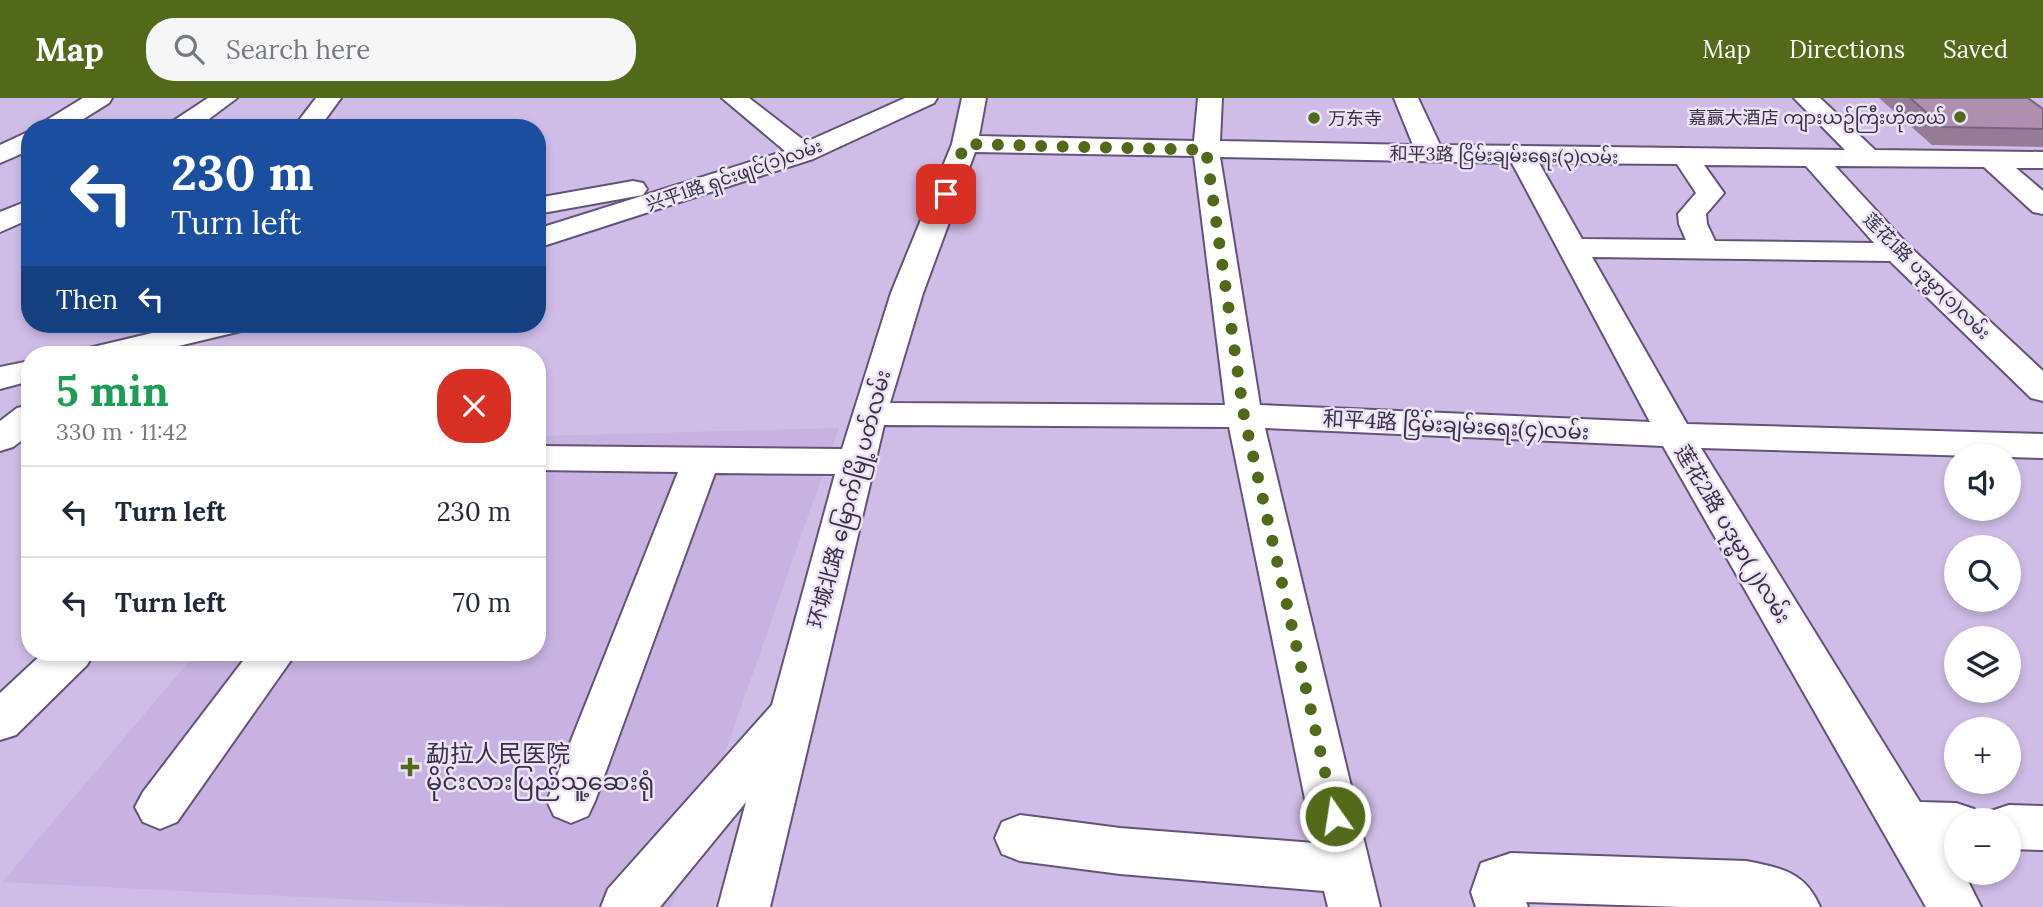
<!DOCTYPE html>
<meta charset="utf-8">
<style>
body{margin:0;font-family:Lora,"Noto Sans SC","Noto Sans Myanmar",serif;background:#f6f6f7;color:#1f2937;height:100vh;display:flex;flex-direction:column;font-size:26px;white-space:nowrap}
*{box-sizing:border-box;margin:0}
p{font-size:23px;color:#747a83}
.icon{flex:none;width:38px;height:38px;fill:none;stroke:currentColor;stroke-width:2;stroke-linecap:round;stroke-linejoin:round}
.map{position:relative;flex:1;overflow:hidden}
.details{position:absolute;left:21px;top:248px;width:525px;height:315px;display:flex;flex-direction:column;background:#fff;border-radius:28px;box-shadow:0 4px 10px #0003}
.details>*{flex:none}
.hud{position:absolute;left:21px;top:21px;width:525px;height:214px;border-radius:28px;box-shadow:0 4px 10px #0003;background:#1a4fa0;color:#fff;overflow:hidden}
.tools{position:absolute;left:1944px;top:346px;display:grid;gap:14px}
.tools a{display:grid;place-items:center;width:77px;height:77px;border-radius:50%;background:#fff;box-shadow:0 4px 10px #0003;font-size:35px}
.pin{position:absolute;display:grid;place-items:center;width:60px;height:60px;color:#fff;margin:-30px;border-radius:14px;box-shadow:0 4px 10px #0006}
.me{position:absolute;width:77px;margin:-38px;rotate:347deg;stroke-linejoin:round;filter:drop-shadow(0 0 5px #0008)}
.turn{display:flex;align-items:center;gap:24px;height:147px;padding:0 35px;font-size:32px}
.turn .icon{width:91px;height:91px;stroke-width:2.5}
.turn b{display:block;font-size:49px;line-height:60px}
.then{display:flex;align-items:center;height:66px;padding:0 35px;background:#0003;gap:14px;font-size:26px}
.round{display:grid;place-items:center;flex:none;width:74px;height:74px;border-radius:28px;background:#f6f6f7}
.headline{display:flex;align-items:center;justify-content:space-between;height:119px;padding:0 35px}
h1{font-size:42px;font-weight:700;line-height:52px;color:#1e9e55}
ul{padding:0;list-style:none}
li{display:flex;align-items:center;gap:21px;height:91px;padding:0 35px;border-top:2px solid #e0e1e3}
li div{flex:1}
li b{display:block;font-size:26px}
li em{font-style:normal}
header{display:flex;align-items:center;gap:42px;box-sizing:border-box;height:98px;padding:0 35px;background:#516919;color:#fff}
header strong{font-size:33px}
nav{display:flex;gap:38px;margin-inline-start:auto;font-size:24px}
.search{width:490px;height:63px;background:#f6f6f7;display:flex;align-items:center;gap:18px;box-sizing:border-box;padding:0 24px;border-radius:28px;color:#747a83;font-size:26px}
.map>svg:first-child{display:block}
.built{fill:#c7b2e2}
.lines{fill:none;stroke-linecap:round;stroke-linejoin:round}
.minor-casing{stroke:#645378;stroke-width:4}
.minor{fill:#fff;fill-rule:evenodd}
.wall{fill:#967b97}
.building{fill:#af8fb0;stroke:#7a647b;stroke-width:2}
.route{stroke:#516919;stroke-width:12;stroke-dasharray:0 21.6}
.poi-dot{fill:#516919;stroke:#ece3f8;stroke-width:2.5}
.labels{text-anchor:middle;dominant-baseline:central;stroke-width:5;stroke-linejoin:round;paint-order:stroke}
.far-poi-label{font-size:18px;fill:#373040;stroke:#ece3f8;text-anchor:end}
.far-street-label{font-size:18px;fill:#373040;stroke:#ece3f8}
.street-label{font-size:21px;fill:#373040;stroke:#ece3f8}
.near-poi-label{font-size:24px;fill:#373040;stroke:#ece3f8;text-anchor:start}
</style>
<header>
<strong>Map</strong>
<div class="search"><svg class="icon" aria-label="search" viewBox="0 0 24 24"><circle cx="10" cy="10" r="6"/><path d="M15 15l6 6"/></svg>Search here</div>
<nav><a>Map</a><a>Directions</a><a>Saved</a></nav>
</header>
<div class="map">
<svg width="2043" height="809" viewBox="0 0 2043 809">
<rect width="100%" height="100%" fill="#d0bde7"/>
<polygon class="built" points="839,330 671,809 502,809 2,784 196,555 537,555 537,338"/>
<g class="lines">
<defs>
<g id="minor">
<polygon points="83,0 112,0 109,5 69,30 38,30 42,25"/>
<polygon points="208,0 237,0 197,30 166,30 170,25"/>
<polygon points="316,0 341,0 319,30 293,30"/>
<polygon points="722,0 749,0 806,44 905,0 937,0 934,5 813,61 537,150 537,131 785,53"/>
<path d="M 962,0 L 986,0 L 979,38 L 1194,43 L 1198,0 L 1222,0 L 1220,43 L 1413,47 L 1394,0 L 1418,0 L 1440,47 L 1845,52 L 1794,0 L 1820,0 L 1875,52 L 2043,54 L 2043,70 L 2016,70 L 2043,93 L 2043,116 L 2033,114 L 1984,69 L 1835,68 L 1909,148 L 2043,273 L 2043,303 L 2031,300 L 1890,163 L 1592,159 L 1687,326 L 2043,336 L 2043,360 L 1701,350 L 1920,704 L 1956,705 L 1974,711 L 1979,723 L 1956,723 L 1956,749 L 1948,749 L 1956,764 L 1956,775 L 1964,775 L 1981,809 L 1926,809 L 1663,348 L 1265,330 L 1380,809 L 1328,809 L 1324,793 L 1120,776 L 1020,763 L 1002,756 L 995,740 L 1002,724 L 1020,717 L 1120,730 L 1314,745 L 1229,329 L 884,327 L 770,809 L 718,809 L 746,704 L 660,809 L 601,809 L 608,791 L 772,607 L 835,376 L 715,375 L 595,703 L 588,718 L 571,725 L 554,718 L 547,703 L 678,374 L 537,372 L 537,348 L 842,351 L 891,195 L 952,46 ZM 975,54 L 1194,58 L 1225,307 L 890,305 L 923,195 ZM 1220,59 L 1512,65 L 1650,324 L 1260,307 ZM 1539,65 L 1677,66 L 1696,95 L 1678,116 L 1679,126 L 1686,142 L 1582,141 ZM 1704,67 L 1806,68 L 1874,145 L 1715,143 L 1707,126 L 1706,116 L 1724,95 Z"/>
<polygon points="30,33 30,52 0,65 0,47"/>
<polygon points="633,83 643,85 647,91 643,97 537,116 537,100"/>
<polygon points="30,102 30,121 0,134 0,114"/>
<polygon points="190,226 246,226 241,233 141,257 84,257 89,250"/>
<polygon points="30,263 30,283 0,291 0,269"/>
<polygon points="30,307 30,336 13,349 0,353 0,323 17,310"/>
<polygon points="43,555 94,555 87,567 16,637 0,642 0,595"/>
<polygon points="249,555 296,555 177,724 160,731 143,724 135,709 143,694"/>
<polygon points="2009,707 2043,708 2043,752 2009,751 2009,723 1987,723 1991,713"/>
<path d="M 1511,755 L 1746,763 C 1782,770 1805,774 1820,809 L 1682,809 L 1526,804 L 1528,809 L 1476,809 L 1471,794 L 1481,765 Z"/>
</g>
</defs>
<use href="#minor" class="minor-casing"/>
<use href="#minor" class="minor"/>
</g>
<polygon class="wall" points="1879,0 2028,0 2043,11 2043,49 1932,47"/>
<polygon class="building" points="1910,0 2028,0 2043,11 2043,31 1943,29"/>
<g class="lines">
<polyline class="route" points="946,96 965,46 1206,52 1244,318 1335,718"/>
</g>
<g class="poi-dot">
<circle cx="1960" cy="19" r="7"/>
<circle cx="1314" cy="20" r="7"/>
<path d="M406.5 658.5h7v7h7v7h-7v7h-7v-7h-7v-7h7z"/>
</g>
<g class="labels">
<g class="far-poi-label">
<text x="1946" y="19">嘉赢大酒店 ကျားယဥ်ကြီးဟိုတယ်</text>
<text x="1328" y="20" text-anchor="start">万东寺</text>
</g>
<g class="far-street-label">
<text transform="translate(1504 57) rotate(1)">和平3路 ငြိမ်းချမ်းရေး(၃)လမ်း</text>
<text transform="translate(734 77) rotate(-19)">兴平1路 ရှင်းဖျင်(၁)လမ်း</text>
<text transform="translate(1927 178) rotate(45)">莲花1路 ပဒုမ္မာ(၁)လမ်း</text>
</g>
<g class="street-label">
<text transform="translate(1456 327) rotate(3)">和平4路 ငြိမ်းချမ်းရေး(၄)လမ်း</text>
<text transform="translate(849 401) rotate(-75)">环城北路 မြောက်မြို့ပတ်လမ်း</text>
<text transform="translate(1733 436) rotate(59)">莲花2路 ပဒုမ္မာ(၂)လမ်း</text>
</g>
<g class="near-poi-label">
<text x="426" y="655">勐拉人民医院<tspan x="426" dy="28">မိုင်းလားပြည်သူ့ဆေးရုံ</tspan></text>
</g>
</g>
</svg>
<div class="tools">
<a><svg class="icon" aria-label="sound" viewBox="0 0 24 24"><path d="M4 9h4l5-4v14l-5-4H4zM17 9q2 3 0 6"/></svg></a>
<a><svg class="icon" aria-label="search" viewBox="0 0 24 24"><circle cx="10" cy="10" r="6"/><path d="M15 15l6 6"/></svg></a>
<a><svg class="icon" aria-label="layers" viewBox="0 0 24 24"><path d="M12 4l9 5-9 5-9-5zM3 14l9 5 9-5"/></svg></a>
<a>+</a>
<a>−</a>
</div>
<div class="pin" style="left:946px;top:96px;background:#d93025"><svg class="icon" aria-label="arrive" viewBox="0 0 24 24"><path d="M6 21V4h12l-3 4 3 4H6"/></svg></div>
<svg class="me" style="left:1335px;top:718px" viewBox="-20 -20 40 40"><circle r="17" fill="#516919" stroke="#fff" stroke-width="3"/><path d="M0-11L8 9 0 5-8 9z" fill="#fff"/></svg>
<div class="hud">
<div class="turn"><svg class="icon" aria-label="left" viewBox="0 0 24 24"><path d="M17 20v-9H6M10 6l-5 5 5 5"/></svg><div><b>230 m</b>Turn left</div></div>
<div class="then">Then<svg class="icon" aria-label="left" viewBox="0 0 24 24"><path d="M17 20v-9H6M10 6l-5 5 5 5"/></svg></div>
</div>
<section class="details">
<div class="headline"><div><h1>5 min</h1><p>330 m · 11:42</p></div><a class="round" style="background:#d93025;color:#fff"><svg class="icon" aria-label="close" viewBox="0 0 24 24"><path d="M6 6l12 12M18 6L6 18"/></svg></a></div>
<ul>
<li><svg class="icon" aria-label="left" viewBox="0 0 24 24"><path d="M17 20v-9H6M10 6l-5 5 5 5"/></svg><div><b>Turn left</b></div><em>230 m</em></li>
<li><svg class="icon" aria-label="left" viewBox="0 0 24 24"><path d="M17 20v-9H6M10 6l-5 5 5 5"/></svg><div><b>Turn left</b></div><em>70 m</em></li>
</ul>
</section>
</div>
